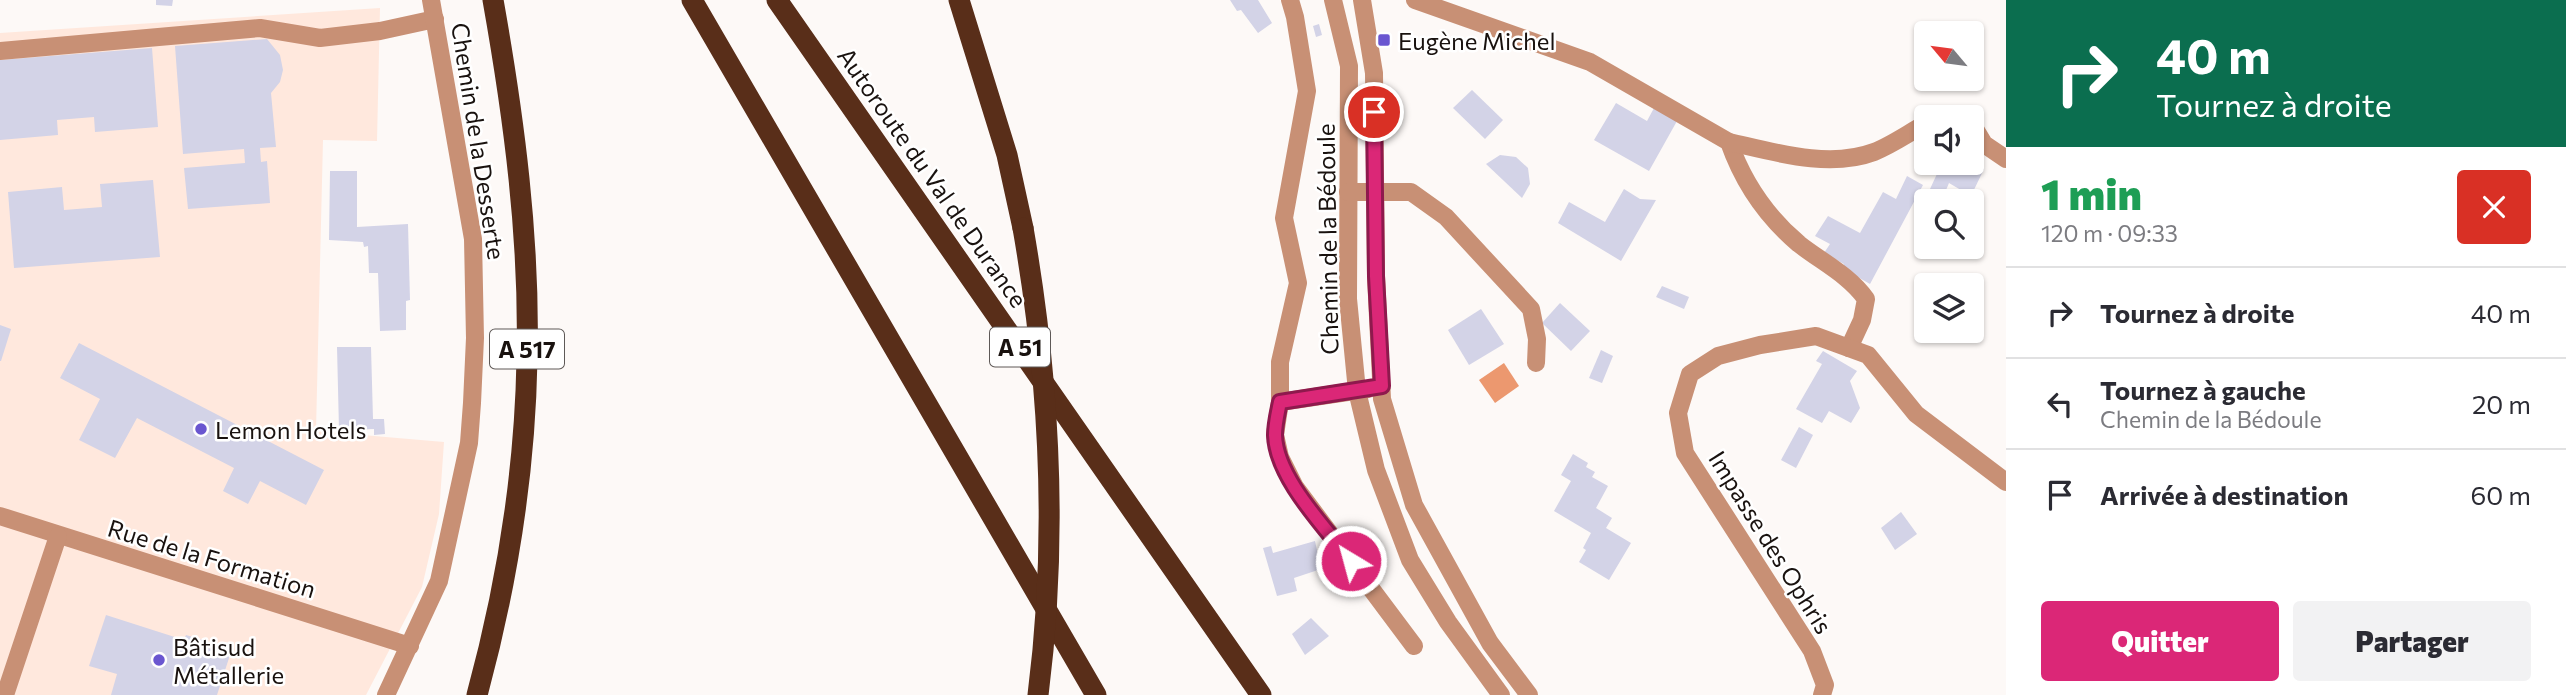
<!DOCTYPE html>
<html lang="fr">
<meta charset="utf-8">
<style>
body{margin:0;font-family:Commissioner,sans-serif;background:#f2f2f3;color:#2b2b33;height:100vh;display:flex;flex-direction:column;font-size:26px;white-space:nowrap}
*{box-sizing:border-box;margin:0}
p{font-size:23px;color:#7c7c81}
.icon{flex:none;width:38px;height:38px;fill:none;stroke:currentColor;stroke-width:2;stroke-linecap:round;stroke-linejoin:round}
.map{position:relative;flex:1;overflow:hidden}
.panel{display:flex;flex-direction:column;background:#fff;width:560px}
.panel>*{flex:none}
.hud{background:#0b6e4f;color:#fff;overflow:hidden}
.needle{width:46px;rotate:299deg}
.tools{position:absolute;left:1914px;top:21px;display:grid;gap:14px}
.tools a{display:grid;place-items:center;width:70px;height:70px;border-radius:7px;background:#fff;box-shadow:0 2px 5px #0004;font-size:35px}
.pin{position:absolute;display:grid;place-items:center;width:60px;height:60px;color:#fff;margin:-30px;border:4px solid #fff;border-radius:50%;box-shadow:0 2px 7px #0007}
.me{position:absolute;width:77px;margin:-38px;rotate:323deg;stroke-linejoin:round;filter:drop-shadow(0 0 5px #0008)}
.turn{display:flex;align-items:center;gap:24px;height:147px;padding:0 35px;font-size:32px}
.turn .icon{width:91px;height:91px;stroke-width:2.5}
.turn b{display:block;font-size:49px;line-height:60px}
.round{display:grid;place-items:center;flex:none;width:74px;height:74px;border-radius:7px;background:#f2f2f3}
.head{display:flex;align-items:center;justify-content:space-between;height:119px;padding:0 35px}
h1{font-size:42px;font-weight:800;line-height:52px;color:#1e9e55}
.action{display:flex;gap:14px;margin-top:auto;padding:14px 35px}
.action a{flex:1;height:80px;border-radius:7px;background:#db2777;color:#fff;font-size:28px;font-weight:800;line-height:80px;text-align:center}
.action a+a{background:#f2f2f3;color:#2b2b33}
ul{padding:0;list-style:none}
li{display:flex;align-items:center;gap:21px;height:91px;padding:0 35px;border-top:2px solid #e1e1e2}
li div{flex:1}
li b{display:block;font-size:26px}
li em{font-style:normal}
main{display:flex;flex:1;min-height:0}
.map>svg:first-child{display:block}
.built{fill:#ffe8dd}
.water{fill:#ec986f}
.building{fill:#d3d3e7}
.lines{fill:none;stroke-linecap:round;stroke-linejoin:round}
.minor{stroke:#c89075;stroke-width:18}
.highway{stroke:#592e19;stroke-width:21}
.highway-bridge{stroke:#592e19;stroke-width:21}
.route-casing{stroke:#8e194d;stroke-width:18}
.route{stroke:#db2777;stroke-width:12}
.poi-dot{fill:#6a56d0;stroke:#fff;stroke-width:2.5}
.labels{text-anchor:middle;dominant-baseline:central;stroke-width:5;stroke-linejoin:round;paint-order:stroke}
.shield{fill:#fff;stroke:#5e5957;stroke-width:2}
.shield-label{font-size:23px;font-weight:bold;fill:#19120f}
.poi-label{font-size:24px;fill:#19120f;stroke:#fff;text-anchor:start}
.street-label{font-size:24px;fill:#19120f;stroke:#fff}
</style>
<main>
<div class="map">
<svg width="2006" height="695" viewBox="0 0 2006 695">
<rect width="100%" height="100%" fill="#fdf9f7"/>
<polygon class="built" points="380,8 377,141 323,140 316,431 444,442 439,514 422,587 366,695 0,695 0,33"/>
<polygon class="water" points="1504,363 1519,386 1495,403 1479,380"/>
<g class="building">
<polygon points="156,0 173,0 172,6 156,5"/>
<polygon points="1230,0 1258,0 1272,23 1258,33 1241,10 1237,11"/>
<polygon points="1319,24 1322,35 1316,37 1313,26"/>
<polygon points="267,39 280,55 283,70 280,82 271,93 276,147 260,148 261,162 267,161 270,203 188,209 184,168 245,163 244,149 183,154 175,46"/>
<polygon points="152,48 158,127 95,132 94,117 57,120 58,135 0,140 0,60"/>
<polygon points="1472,90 1503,120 1485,139 1453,108"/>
<polygon points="1616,103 1647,121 1654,108 1677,121 1649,171 1594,140"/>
<polygon points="1500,155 1516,157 1528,168 1530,184 1522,198 1486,164"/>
<polygon points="1942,163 1972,163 1984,169 1971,196 1949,183 1944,195 1930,189"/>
<polygon points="330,171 357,171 357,227 408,224 410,300 406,301 406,330 380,331 378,273 369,273 368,246 364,247 363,242 329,240"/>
<polygon points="1907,176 1923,185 1870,284 1842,268 1844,264 1824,253 1830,244 1815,236 1828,216 1860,233 1883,192 1896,199"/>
<polygon points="153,180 160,257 14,268 8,192 62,187 64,210 102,207 100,184"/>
<polygon points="1624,189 1640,199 1656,200 1621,261 1558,223 1569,202 1605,222"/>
<polygon points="1662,286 1689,297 1684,309 1656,297"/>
<polygon points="1560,303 1590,331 1571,351 1542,323"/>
<polygon points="1481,309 1504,344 1469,365 1448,330"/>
<polygon points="0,325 11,329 1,361 0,361"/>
<polygon points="79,343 324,470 306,505 260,481 248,504 223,491 234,468 137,418 115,458 79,440 100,399 60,378"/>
<polygon points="337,347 371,347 373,419 384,419 385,434 374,435 374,429 339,430"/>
<polygon points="1601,350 1613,356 1602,383 1589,378"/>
<polygon points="1823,351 1857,371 1850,381 1860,408 1851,423 1829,411 1822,423 1796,409 1822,364 1816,361"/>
<polygon points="1799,427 1813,435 1796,468 1781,460"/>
<polygon points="1573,454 1588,463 1586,467 1595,472 1592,477 1608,486 1596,508 1612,518 1606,528 1631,543 1609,580 1579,562 1586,550 1583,548 1591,533 1554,511 1571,481 1561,475"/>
<polygon points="1901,512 1917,534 1895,550 1881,528"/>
<polygon points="1315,541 1321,569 1294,578 1297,591 1277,596 1263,548 1271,546 1273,553"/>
<polygon points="106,615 184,640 186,635 206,641 205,647 230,655 217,695 111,695 117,674 89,666"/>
<polygon points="1311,618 1329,636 1305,655 1292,634"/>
</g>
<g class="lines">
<g class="minor">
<polyline points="1290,0 1295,17 1307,91 1284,218 1298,283 1280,362 1280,402 1275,435 1280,457 1295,487 1414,646"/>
<polyline points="1333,0 1349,66 1348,299 1357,391 1376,470 1410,560 1448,622 1501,695"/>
<polyline points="1362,0 1374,73 1376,276 1382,399 1414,505 1490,643 1529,695"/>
<path d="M 1415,0 L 1590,62 L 1729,142 C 1743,182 1767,217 1799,244 C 1822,262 1849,275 1866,299 L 1862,320 L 1849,348"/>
<polyline points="0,51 260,28 320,38 380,31 435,19"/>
<polyline points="1943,117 1957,117"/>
<polyline points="1972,124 1984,144 2006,159"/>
<path d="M 1729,142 C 1774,152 1829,169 1874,152 C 1892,145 1910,132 1927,123"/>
<polyline points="1348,192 1411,192 1446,217 1531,309 1537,339 1536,363"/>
<polyline points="1280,402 1368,389"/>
<polyline points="0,516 410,646"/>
<polyline points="5,695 58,536"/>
<polyline points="386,695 439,581 469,443 472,403 475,338 473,239 431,0"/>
<polyline points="1822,695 1825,685 1812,651 1685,453 1678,413 1690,374 1718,356 1760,345 1816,336 1868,355 1916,414 2006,482"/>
</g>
<g class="highway">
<polyline points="692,0 1096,695"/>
<polyline points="777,0 1261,695"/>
<polyline points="959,0 1007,155 1023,228"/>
<path d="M 477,695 C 507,585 525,473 527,359 C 530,239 514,118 493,0"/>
</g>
<path class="highway-bridge" d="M 1023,228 C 1050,382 1058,539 1038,695"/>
</g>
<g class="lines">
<defs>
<path id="route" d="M 1351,561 C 1326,528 1276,478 1275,435 C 1275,424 1278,412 1280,402 L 1382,386 L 1376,276 L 1374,112"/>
</defs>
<use href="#route" class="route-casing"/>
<use href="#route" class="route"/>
</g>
<g class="poi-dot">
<rect x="1377" y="33" width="14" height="14" rx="3.5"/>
<circle cx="201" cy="429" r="7"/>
<circle cx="159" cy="660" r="7"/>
</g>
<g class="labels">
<g class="shield">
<rect x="990" y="327.5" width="60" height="39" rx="5"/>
<rect x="490" y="329.5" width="74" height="39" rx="5"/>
</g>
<g class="shield-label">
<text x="1020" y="347">A 51</text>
<text x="527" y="349">A 517</text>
</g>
<g class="poi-label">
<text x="1398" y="40">Eugène Michel</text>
<text x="215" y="429">Lemon Hotels</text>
<text x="173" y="646">Bâtisud<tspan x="173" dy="28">Métallerie</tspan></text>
</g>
<g class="street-label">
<text transform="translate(479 141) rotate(81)">Chemin de la Desserte</text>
<text transform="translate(933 177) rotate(55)">Autoroute du Val de Durance</text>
<text transform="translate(1327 239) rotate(-91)">Chemin de la Bédoule</text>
<text transform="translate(1771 542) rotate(58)">Impasse des Ophris</text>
<text transform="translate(212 558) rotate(17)">Rue de la Formation</text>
</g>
</g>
</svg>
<div class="tools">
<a><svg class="needle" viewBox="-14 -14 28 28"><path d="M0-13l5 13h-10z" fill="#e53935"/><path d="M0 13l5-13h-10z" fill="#7c7c81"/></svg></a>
<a><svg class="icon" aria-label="sound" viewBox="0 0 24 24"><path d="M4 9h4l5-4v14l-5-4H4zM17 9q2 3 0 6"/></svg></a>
<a><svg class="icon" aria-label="search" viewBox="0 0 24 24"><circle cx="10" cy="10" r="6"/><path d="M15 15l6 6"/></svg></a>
<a><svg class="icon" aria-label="layers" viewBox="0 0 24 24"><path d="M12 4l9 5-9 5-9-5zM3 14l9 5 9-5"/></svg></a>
</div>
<div class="pin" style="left:1374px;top:112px;background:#d93025"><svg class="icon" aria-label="arrive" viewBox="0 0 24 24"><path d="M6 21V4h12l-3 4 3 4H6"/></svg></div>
<svg class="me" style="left:1351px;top:561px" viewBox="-20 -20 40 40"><circle r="17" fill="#db2777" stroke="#fff" stroke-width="3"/><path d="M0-11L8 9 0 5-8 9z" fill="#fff"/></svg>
</div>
<section class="panel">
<div class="hud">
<div class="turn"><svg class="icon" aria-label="right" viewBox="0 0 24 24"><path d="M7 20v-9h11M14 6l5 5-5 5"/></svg><div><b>40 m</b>Tournez à droite</div></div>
</div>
<div class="head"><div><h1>1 min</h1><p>120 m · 09:33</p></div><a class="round" style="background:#d93025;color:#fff"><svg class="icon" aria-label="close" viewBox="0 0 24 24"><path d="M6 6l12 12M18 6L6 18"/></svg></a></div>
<ul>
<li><svg class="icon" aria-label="right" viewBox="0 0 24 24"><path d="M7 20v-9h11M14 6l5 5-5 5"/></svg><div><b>Tournez à droite</b></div><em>40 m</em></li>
<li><svg class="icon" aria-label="left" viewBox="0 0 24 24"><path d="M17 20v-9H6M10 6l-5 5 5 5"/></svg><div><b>Tournez à gauche</b><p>Chemin de la Bédoule</p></div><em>20 m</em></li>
<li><svg class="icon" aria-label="arrive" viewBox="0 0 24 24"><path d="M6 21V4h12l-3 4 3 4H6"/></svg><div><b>Arrivée à destination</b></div><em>60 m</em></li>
</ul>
<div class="action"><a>Quitter</a><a>Partager</a></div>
</section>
</main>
